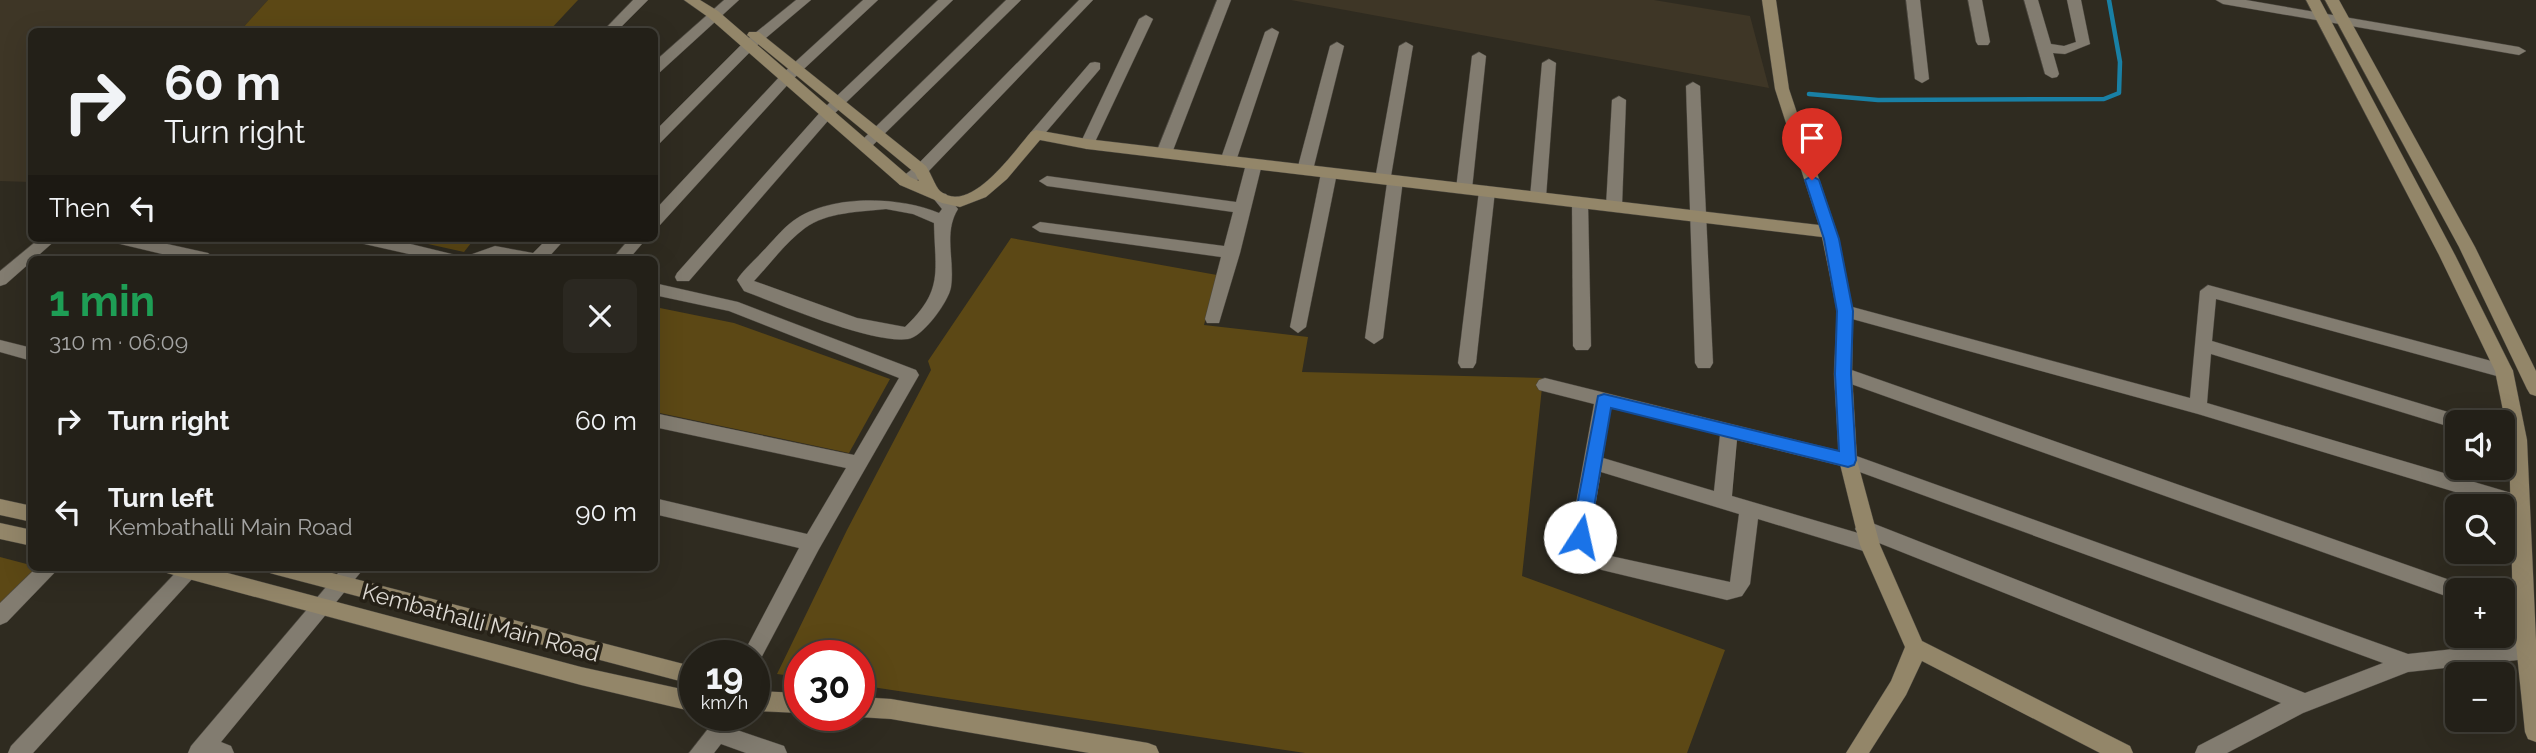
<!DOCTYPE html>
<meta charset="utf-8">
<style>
body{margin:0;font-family:Raleway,sans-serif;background:#2b2821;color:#f1f3f6;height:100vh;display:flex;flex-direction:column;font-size:26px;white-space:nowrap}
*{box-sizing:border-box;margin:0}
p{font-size:23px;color:#a3a3a2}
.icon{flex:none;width:38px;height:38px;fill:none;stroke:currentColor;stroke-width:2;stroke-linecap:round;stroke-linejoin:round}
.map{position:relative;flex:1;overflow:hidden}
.drawer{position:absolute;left:28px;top:256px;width:630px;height:315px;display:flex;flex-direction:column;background:#232018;border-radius:10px;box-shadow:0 7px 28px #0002,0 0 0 2px #403e37}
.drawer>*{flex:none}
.guide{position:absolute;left:28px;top:28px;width:630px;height:214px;border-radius:10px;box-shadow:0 7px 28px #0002,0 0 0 2px #403e37;background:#232018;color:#f1f3f6;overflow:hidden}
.fabs{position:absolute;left:2445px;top:410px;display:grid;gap:14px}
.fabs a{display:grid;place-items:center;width:70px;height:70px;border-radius:10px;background:#232018;box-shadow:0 7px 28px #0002,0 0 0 2px #403e37;font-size:35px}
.speed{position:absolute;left:679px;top:640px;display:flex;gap:14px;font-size:35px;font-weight:700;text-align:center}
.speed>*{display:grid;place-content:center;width:91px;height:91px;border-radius:50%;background:#232018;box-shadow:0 7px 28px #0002,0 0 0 2px #403e37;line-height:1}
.speed small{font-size:18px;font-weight:400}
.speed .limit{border:10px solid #d22;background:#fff;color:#111}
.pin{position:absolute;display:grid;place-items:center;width:60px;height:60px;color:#fff;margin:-72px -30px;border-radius:50% 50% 50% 0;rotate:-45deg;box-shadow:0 0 7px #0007}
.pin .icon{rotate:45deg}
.me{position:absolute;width:77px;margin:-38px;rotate:10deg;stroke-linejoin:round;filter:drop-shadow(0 0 5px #0008)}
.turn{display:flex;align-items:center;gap:24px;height:147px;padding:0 21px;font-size:32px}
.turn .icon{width:91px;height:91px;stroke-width:2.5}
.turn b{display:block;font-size:49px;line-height:60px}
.then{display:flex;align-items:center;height:66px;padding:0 21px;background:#0003;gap:14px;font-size:26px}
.round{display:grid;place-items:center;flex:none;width:74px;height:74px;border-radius:10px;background:#2b2821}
.summary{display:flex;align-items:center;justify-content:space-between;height:119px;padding:0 21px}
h1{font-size:42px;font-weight:700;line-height:52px;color:#1e9e55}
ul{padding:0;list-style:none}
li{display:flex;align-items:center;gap:21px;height:91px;padding:0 21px}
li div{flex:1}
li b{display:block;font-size:26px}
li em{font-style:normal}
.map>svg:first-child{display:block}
.built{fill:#3e3626}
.green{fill:#5c4815}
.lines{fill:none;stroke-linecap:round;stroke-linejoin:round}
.stream{stroke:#1980a5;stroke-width:4.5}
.street-casing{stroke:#4a463e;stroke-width:1}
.secondary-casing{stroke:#4a463e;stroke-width:1}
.street{fill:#827c70;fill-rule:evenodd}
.secondary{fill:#938669;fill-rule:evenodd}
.route{fill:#1a73e8;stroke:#114b97;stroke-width:2}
.labels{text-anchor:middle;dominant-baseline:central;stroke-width:7;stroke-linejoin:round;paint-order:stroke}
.street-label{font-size:23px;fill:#ddd9d3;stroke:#262117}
</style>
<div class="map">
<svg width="2536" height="753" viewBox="0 0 2536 753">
<rect width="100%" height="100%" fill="#2f2b20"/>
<g class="built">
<polygon points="0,0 268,0 240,31 32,32 31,182 0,181"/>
<polygon points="1291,0 1654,0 1750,16 1769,88"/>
</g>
<g class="green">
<polygon points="268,0 578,0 549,31 240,31"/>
<polygon points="401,238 475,238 464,252"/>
<polygon points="1011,238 1217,275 1204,325 1308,337 1302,372 1543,378 1522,576 1725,650 1687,753 1305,753 859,685 859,656 800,656 800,677 777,674 847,530 931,370 928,361"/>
<polygon points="655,307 734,323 890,379 849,453 655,412"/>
<polygon points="0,557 38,567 0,603"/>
</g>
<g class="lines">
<polyline class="stream" points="1809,94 1878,100 2104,99 2119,93 2120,62 2109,0"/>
<defs>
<g id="street">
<polygon points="633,0 648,0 616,32 602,32"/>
<polygon points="724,0 739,0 659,73 654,74 654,62"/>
<polygon points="796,0 811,0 754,48 659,144 654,146 654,132 744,42"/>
<polygon points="863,0 878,0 792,80 660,225 654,226 654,211 782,74"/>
<polygon points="938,0 953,0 833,115 689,281 677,281 675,277 677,273 823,109"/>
<polygon points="1006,0 1021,0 870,148 860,148 858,145 860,142"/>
<polygon points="1079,0 1093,0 926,174 910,185 900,185 897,181 916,166"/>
<polygon points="1217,0 1231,0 1172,153 1164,158 1159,156 1156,153"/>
<polygon points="1906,0 1920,0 1929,79 1922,83 1915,79"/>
<polygon points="1968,0 1982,0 1990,42 1988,45 1978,45 1976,42"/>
<polygon points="2024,0 2038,0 2051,44 2064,46 2076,42 2067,0 2081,0 2090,44 2065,54 2053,53 2059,74 2057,77 2052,78 2045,74"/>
<polygon points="2216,0 2246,0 2519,47 2526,51 2519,55 2223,4"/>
<polygon points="1146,15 1153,19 1094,144 1087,149 1082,147 1080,144 1139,19"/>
<polygon points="1272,28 1279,32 1236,161 1228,166 1223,164 1220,161 1265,32"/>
<polygon points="1337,42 1344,46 1313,170 1305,175 1297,170 1330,46"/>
<polygon points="1406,42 1413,46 1391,176 1400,176 1403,180 1383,338 1374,344 1365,338 1387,183 1378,183 1375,179 1399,46"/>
<polygon points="1479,52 1486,56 1472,189 1464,194 1456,189 1472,56"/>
<polygon points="1549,59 1556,63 1546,197 1538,202 1530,197 1542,63"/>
<polygon points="1095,62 1100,63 1100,69 1041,138 1031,138 1029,135 1031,132 1090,63"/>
<polygon points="1693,82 1700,86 1713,363 1710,368 1698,368 1695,363 1686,86"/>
<polygon points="1619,96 1626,100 1622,206 1614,211 1606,206 1612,100"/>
<polygon points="1254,159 1262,164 1240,253 1219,323 1207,323 1205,319 1221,257 1040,232 1032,227 1040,222 1224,246 1233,212 1047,186 1039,181 1047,176 1236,202 1246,164"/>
<polygon points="1329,168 1337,173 1306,327 1298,333 1290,327 1321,173"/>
<polygon points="1487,186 1495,191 1476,363 1473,368 1461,368 1458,363 1479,191"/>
<path d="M 941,193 L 946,194 L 958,209 C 943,233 955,260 951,287 C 949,301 923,337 908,339 C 872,344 781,305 744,291 L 737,280 C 743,270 754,261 762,252 C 772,242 782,229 793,221 C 829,194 899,196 939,213 L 942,209 L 933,198 ZM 886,209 L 913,214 L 934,223 C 935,272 944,290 905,327 L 857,318 L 754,281 C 770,264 786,242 805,228 C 827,212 859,212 886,209 Z"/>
<polygon points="1580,197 1588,202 1591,346 1588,350 1576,350 1573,346 1572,202"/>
<polygon points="40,238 58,238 6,284 0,286 0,271"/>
<polygon points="108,238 140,238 208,253 216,259 183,259 116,243"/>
<polygon points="352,238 386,238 464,257 495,246 533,253 548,238 566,238 547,259 431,259 360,243"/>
<polygon points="630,238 647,238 629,259 612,259"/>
<polygon points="654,283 738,302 916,370 919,375 819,549 759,662 754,664 754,656 742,656 799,548 654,514 654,498 807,534 846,468 654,427 654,413 854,455 899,378 729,311 654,295"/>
<polygon points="2208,285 2510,366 2513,371 2510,376 2504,378 2216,299 2212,341 2458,415 2464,417 2467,422 2457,422 2457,429 2211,354 2207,403 2518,495 2525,498 2527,503 2525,508 2518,511 2198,414 1845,317 1837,311 1845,305 2190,398 2200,291"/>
<polygon points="0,340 32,348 32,361 0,352"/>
<polygon points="1843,367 2464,585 2466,590 2457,590 2457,600 1837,379 1834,374 1837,369"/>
<path d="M 1545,378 L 1848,453 L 2408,654 L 2527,641 L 2534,644 L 2536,653 L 2527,659 L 2408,672 L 2303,713 L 2227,753 L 2195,753 L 2198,746 L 2281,703 L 1879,543 L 1877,551 L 1870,553 L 1758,519 L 1750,584 L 1742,596 L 1727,600 L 1602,570 L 1580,560 L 1570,537 L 1594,404 L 1539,390 L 1536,385 L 1539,380 ZM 1611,408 L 1720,435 L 1714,491 L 1603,458 ZM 1737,440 L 1846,467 L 2383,663 L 2305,693 L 1872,523 L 1865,521 L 1858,523 L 1855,529 L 1858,533 L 1732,496 ZM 1601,472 L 1739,514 L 1730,582 L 1606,555 L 1594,549 L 1590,537 Z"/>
<polygon points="37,567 60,567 7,622 0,625 0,603"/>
<polygon points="181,567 203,567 33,753 8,753 11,746"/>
<polygon points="343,567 365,567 221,742 231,746 234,753 188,753 191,746"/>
<polygon points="2502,599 2530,609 2533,615 2530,621 2523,624 2502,616"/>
<polygon points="718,716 742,716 734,729 784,746 787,753 746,753 721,744 714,753 689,753"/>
</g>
<g id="secondary">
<path d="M 684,0 L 700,0 L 718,11 L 910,177 L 919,181 L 915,173 L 747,35 L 749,32 L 759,32 L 926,166 C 931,173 935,186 940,191 C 970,216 1014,151 1031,132 L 1036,130 L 1087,139 L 1819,225 L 1775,89 L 1762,0 L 1776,0 L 1789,89 L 1839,239 L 1853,311 L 1852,374 L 1857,460 L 1880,545 L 1922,641 L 2130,746 L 2133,753 L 2100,753 L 1922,661 L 1906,695 L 1869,753 L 1846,753 L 1891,681 L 1905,647 L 1860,545 L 1839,460 L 1834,374 L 1837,311 L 1822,237 L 1087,149 L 1040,140 L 1007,179 L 986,197 L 960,207 L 942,203 L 900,185 L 708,17 Z"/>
<polygon points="2306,0 2320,0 2455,255 2513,371 2527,440 2536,640 2536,742 2528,739 2525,732 2513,615 2509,440 2495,371 2439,255"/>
<polygon points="2325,0 2339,0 2475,247 2536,371 2536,396 2530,394 2527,389 2459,247"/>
<polygon points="0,499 32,506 32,522 0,515"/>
<polygon points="0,523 32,530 32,546 0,539"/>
<polygon points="164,567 205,567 581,667 695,692 695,712 581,685 174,575 167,573"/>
<polygon points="267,567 309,567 695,667 695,685 277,575 270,573"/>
<polygon points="754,691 800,693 800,713 754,711"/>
<polygon points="859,697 891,699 1148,743 1156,746 1159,753 1089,753 891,719 859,717 857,716 859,716"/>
</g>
</defs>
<use href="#street" class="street-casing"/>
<use href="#secondary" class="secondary-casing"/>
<use href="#street" class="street"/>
<use href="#secondary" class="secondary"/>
</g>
<polygon class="route" points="1812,176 1819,180 1839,239 1853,311 1851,374 1856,460 1854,465 1848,467 1611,408 1589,537 1586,542 1580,544 1574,542 1571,537 1598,396 1604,394 1839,451 1835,374 1837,311 1824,239 1805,180"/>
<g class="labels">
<g class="street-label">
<text transform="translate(481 622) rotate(15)">Kembathalli Main Road</text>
</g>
</g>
</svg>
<div class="fabs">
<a><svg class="icon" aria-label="sound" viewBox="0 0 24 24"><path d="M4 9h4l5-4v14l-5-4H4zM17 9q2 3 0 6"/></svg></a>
<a><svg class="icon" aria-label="search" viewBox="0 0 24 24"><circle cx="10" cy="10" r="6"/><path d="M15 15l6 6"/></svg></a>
<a>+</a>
<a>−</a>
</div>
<div class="speed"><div>19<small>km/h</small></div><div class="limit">30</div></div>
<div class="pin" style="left:1812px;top:180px;background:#d93025"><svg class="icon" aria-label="arrive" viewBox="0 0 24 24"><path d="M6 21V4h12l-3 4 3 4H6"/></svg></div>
<svg class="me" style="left:1580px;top:537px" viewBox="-20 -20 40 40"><circle r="19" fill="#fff"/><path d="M0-13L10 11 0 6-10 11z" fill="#1a73e8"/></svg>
<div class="guide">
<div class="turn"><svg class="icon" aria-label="right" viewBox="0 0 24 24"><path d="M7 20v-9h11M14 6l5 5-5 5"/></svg><div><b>60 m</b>Turn right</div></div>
<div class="then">Then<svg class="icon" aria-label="left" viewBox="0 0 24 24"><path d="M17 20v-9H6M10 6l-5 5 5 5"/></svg></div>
</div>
<section class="drawer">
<div class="summary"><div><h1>1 min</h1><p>310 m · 06:09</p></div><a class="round"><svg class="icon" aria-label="close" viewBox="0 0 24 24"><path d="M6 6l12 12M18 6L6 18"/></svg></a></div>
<ul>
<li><svg class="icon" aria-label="right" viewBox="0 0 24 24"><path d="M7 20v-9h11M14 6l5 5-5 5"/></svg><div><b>Turn right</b></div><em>60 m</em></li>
<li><svg class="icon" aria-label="left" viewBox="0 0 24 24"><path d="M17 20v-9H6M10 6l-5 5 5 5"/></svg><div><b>Turn left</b><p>Kembathalli Main Road</p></div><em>90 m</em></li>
</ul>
</section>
</div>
